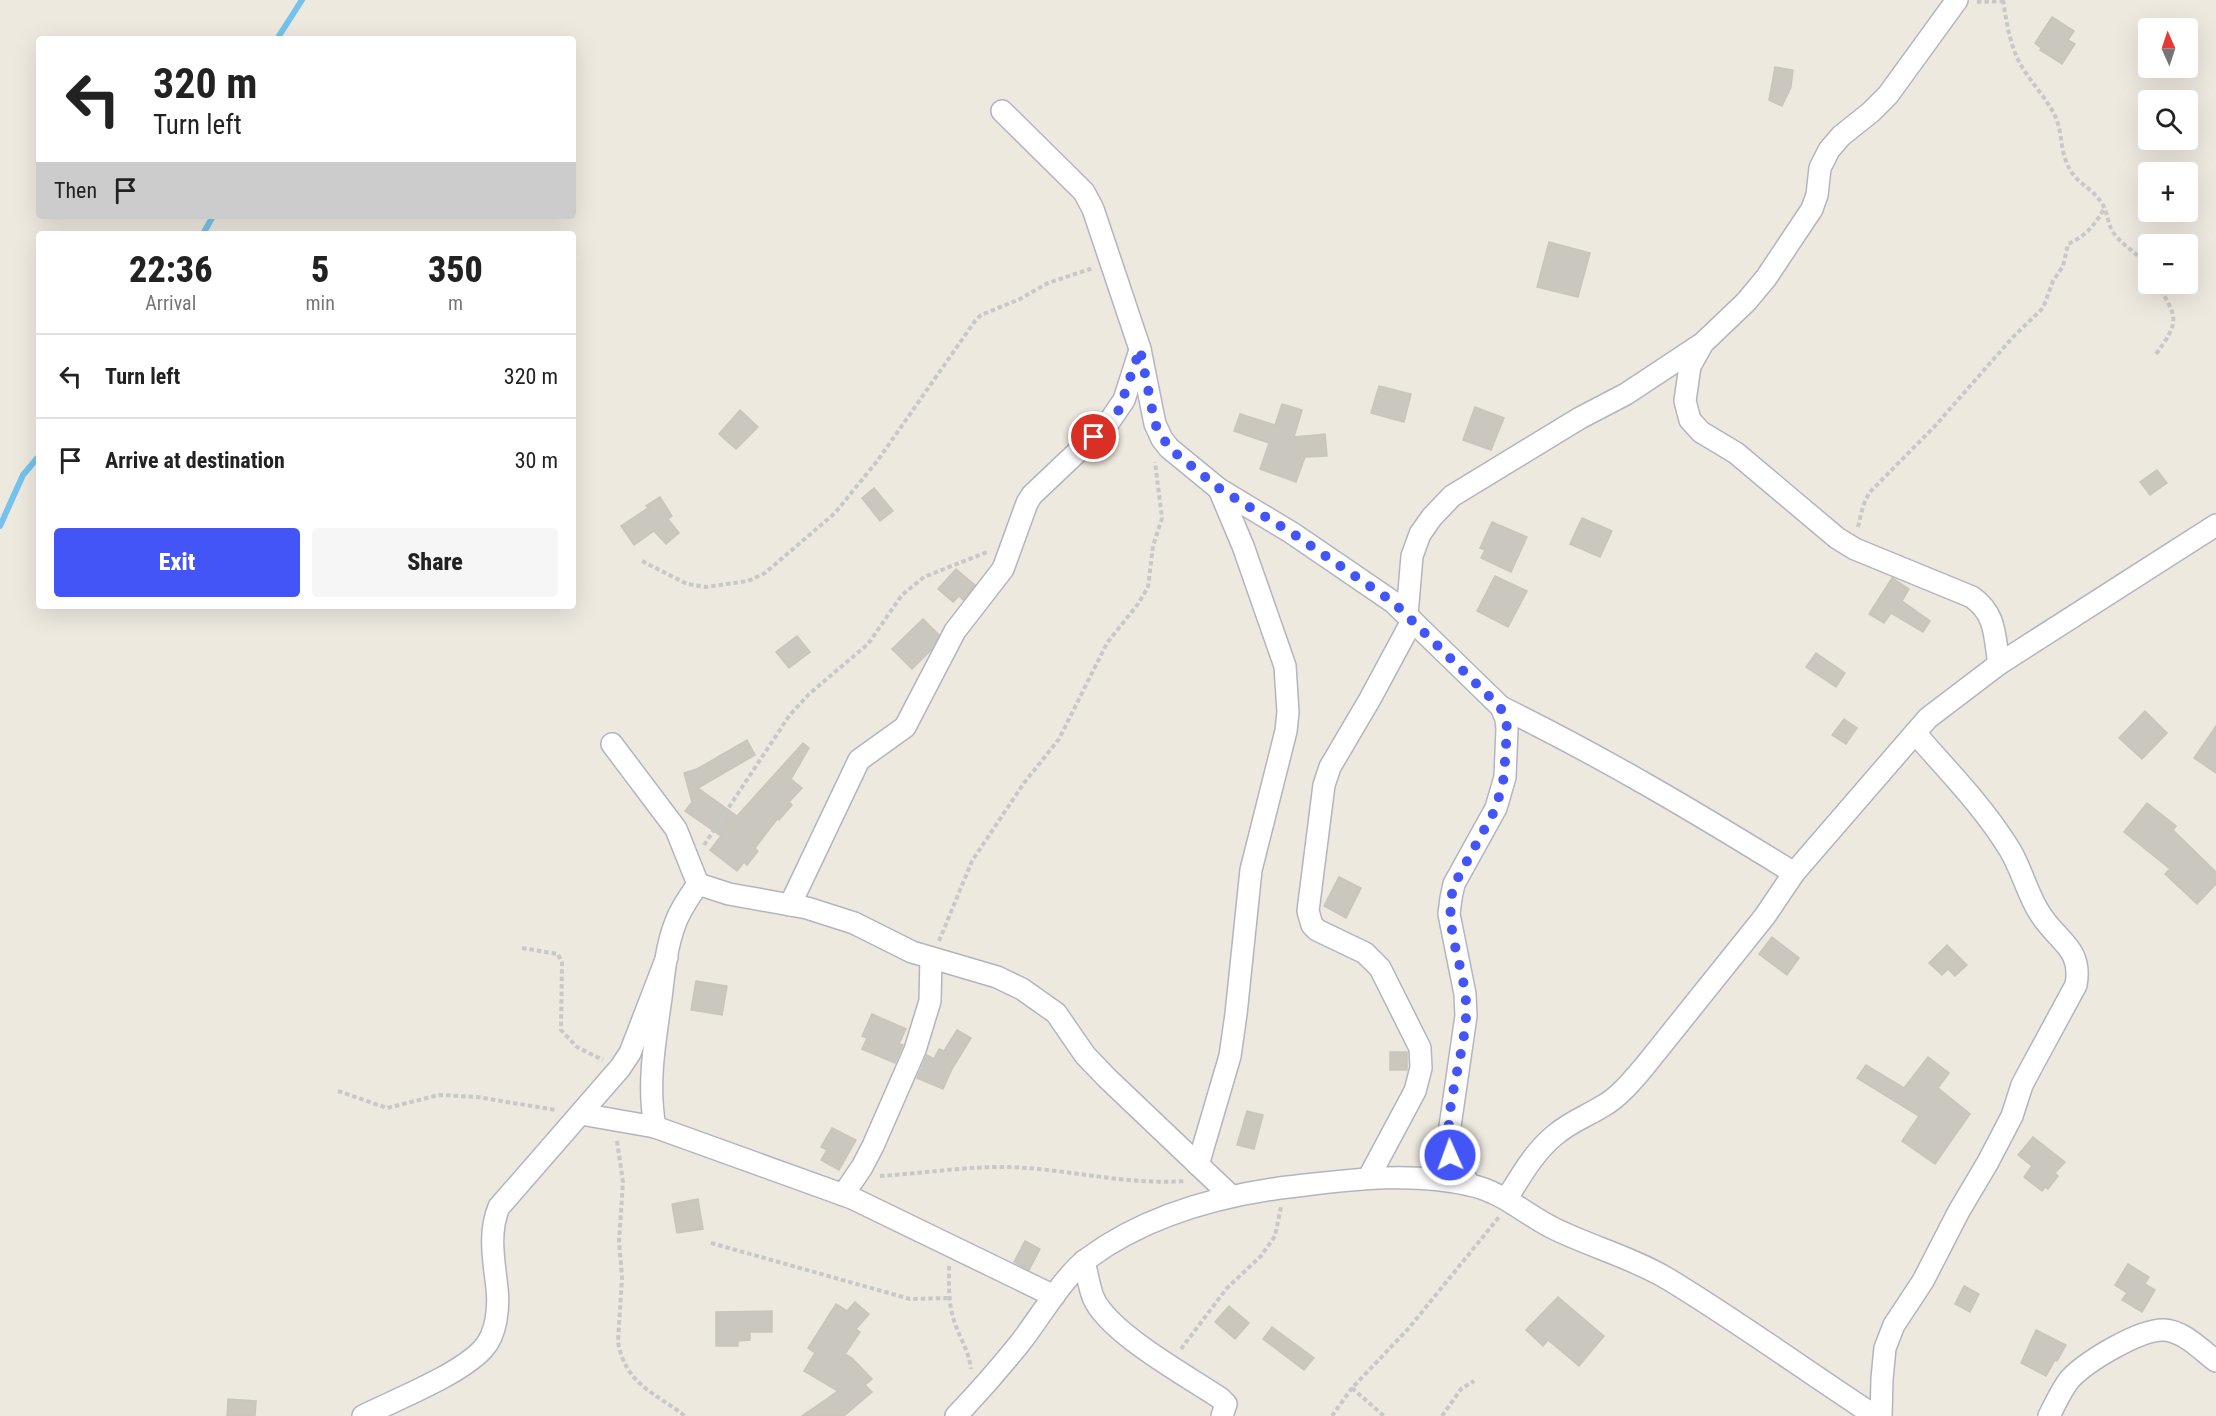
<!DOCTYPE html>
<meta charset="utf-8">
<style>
body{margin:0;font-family:"Roboto Condensed",sans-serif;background:#f6f6f6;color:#222;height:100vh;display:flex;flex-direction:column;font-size:22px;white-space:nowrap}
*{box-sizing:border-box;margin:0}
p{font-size:20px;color:#767676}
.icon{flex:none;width:33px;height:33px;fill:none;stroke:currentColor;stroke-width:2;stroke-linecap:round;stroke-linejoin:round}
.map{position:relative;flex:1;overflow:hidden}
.side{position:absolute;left:36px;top:231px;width:540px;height:378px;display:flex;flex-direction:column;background:#fff;border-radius:6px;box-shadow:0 6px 24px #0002}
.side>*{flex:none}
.banner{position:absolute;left:36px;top:36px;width:540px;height:183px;border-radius:6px;box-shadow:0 6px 24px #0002;background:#fff;color:#222;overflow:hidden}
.needle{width:39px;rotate:357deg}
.fabs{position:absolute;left:2138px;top:18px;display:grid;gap:12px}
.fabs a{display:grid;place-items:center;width:60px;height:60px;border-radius:6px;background:#fff;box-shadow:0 6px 24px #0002;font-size:30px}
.pin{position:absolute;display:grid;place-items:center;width:51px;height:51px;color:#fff;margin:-26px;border:3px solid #fff;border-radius:50%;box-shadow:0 2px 6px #0007}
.me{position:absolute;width:66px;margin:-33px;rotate:358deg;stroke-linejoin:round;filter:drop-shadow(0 0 4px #0008)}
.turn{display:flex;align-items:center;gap:21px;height:126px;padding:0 18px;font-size:27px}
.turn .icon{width:78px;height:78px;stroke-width:2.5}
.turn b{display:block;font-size:42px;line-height:51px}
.then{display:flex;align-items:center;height:57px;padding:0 18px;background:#0003;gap:12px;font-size:22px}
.eta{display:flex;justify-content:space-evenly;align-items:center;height:102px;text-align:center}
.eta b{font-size:36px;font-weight:800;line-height:42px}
.action{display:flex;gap:12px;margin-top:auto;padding:12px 18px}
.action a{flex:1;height:69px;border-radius:6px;background:#4355f7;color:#fff;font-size:24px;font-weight:800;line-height:69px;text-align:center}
.action a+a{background:#f6f6f6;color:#222}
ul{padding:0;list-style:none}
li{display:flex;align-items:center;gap:18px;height:84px;padding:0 18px;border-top:2px solid #e0e0e0}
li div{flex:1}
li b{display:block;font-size:22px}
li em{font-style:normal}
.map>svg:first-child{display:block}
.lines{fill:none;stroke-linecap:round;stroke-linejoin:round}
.stream{stroke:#75c3ed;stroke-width:6}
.building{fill:#cac7be;stroke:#c9c5b9;stroke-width:1.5}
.street-casing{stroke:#b3b4c0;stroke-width:24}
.path{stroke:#c8c8c8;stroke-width:4;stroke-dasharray:4.5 3;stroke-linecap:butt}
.street{stroke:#fff;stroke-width:21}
.route{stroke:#4355f7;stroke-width:10;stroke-dasharray:0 18}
</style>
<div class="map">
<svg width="2216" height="1416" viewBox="0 0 2216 1416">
<rect width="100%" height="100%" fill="#eee9df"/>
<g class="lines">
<g class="stream">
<polyline points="277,39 302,0"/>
<polyline points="203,234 213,216"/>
<polyline points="0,526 23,475 39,456"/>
</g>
</g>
<g class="building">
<polygon points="2052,17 2074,31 2068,40 2075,44 2062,64 2040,50 2041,48 2035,43"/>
<polygon points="1775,67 1793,70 1791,87 1782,106 1769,100"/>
<polygon points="1549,242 1590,253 1578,297 1537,287"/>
<polygon points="1379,386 1411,394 1404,422 1371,413"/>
<polygon points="1282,404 1302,410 1294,437 1325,434 1327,456 1305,457 1296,482 1260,469 1269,443 1234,431 1240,414 1275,425"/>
<polygon points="1475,407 1504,418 1491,450 1463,440"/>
<polygon points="740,410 758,427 736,449 719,434"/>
<polygon points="2157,470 2167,483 2150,495 2140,482"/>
<polygon points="874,488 893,511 880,521 862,498"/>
<polygon points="660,497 672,516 668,519 679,533 666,544 654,531 634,545 621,526 648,508 646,506"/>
<polygon points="1582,518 1612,531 1600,557 1570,544"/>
<polygon points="1492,522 1527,537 1511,572 1481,558 1485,550 1480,548"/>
<polygon points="956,569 975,585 963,600 959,596 953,602 938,589"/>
<polygon points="1495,576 1527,591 1508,627 1477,611"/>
<polygon points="1892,578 1909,589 1902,601 1930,621 1923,632 1891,613 1884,623 1869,614"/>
<polygon points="923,619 939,635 931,650 912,669 892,649"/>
<polygon points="797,636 810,652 789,668 776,652"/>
<polygon points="1816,653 1845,673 1836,687 1806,667"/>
<polygon points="2145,711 2167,733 2142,759 2119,738"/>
<polygon points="1844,719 1857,728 1846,744 1832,735"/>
<polygon points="2216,726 2216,773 2194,758"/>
<polygon points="747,740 755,755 698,788 737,816 803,743 809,748 791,779 802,788 789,802 792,805 779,820 778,818 755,848 758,851 747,865 744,862 737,871 710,850 721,836 685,811 692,802 684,773 697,769"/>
<polygon points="2147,803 2176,826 2173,830 2216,872 2216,884 2197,904 2165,874 2170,869 2124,832"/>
<polygon points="1339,877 1361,888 1346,918 1324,906"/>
<polygon points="1772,937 1799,958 1787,975 1759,954"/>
<polygon points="1947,945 1967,965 1955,976 1948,969 1942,975 1929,963"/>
<polygon points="696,981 727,986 722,1015 691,1010"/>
<polygon points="872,1014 906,1029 899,1044 903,1045 895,1063 862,1049 867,1038 862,1036"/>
<polygon points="957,1030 971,1038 952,1069 943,1089 917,1078 927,1055 934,1059 939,1049 944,1051"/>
<rect x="1390" y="1052" width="17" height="18"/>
<polygon points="1928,1057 1949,1073 1938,1088 1970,1114 1935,1164 1902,1141 1919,1116 1857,1078 1866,1065 1904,1088"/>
<polygon points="1247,1111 1263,1115 1254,1149 1237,1145"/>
<polygon points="832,1128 856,1140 839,1170 821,1160 827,1150 821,1147"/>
<polygon points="2033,1137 2065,1162 2055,1173 2058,1176 2048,1189 2045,1187 2042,1191 2024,1177 2032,1166 2018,1155"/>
<polygon points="698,1199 703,1229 677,1233 672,1204"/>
<polygon points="1025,1241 1040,1249 1029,1270 1014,1262"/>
<polygon points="2128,1264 2149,1277 2145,1284 2155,1290 2142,1312 2122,1300 2127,1293 2115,1285"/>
<polygon points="1964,1286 1979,1294 1970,1312 1955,1304"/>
<polygon points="1558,1297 1604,1336 1579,1366 1548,1340 1543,1346 1526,1330"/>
<polygon points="855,1302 869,1314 856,1329 860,1332 845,1354 852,1358 872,1379 865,1385 872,1392 844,1416 802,1416 838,1391 804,1371 815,1353 808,1348 836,1304 847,1311"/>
<polygon points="1229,1306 1249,1323 1235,1339 1215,1322"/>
<polygon points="772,1311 772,1332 750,1332 750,1340 738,1341 738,1346 716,1346 716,1312"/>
<polygon points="1272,1327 1314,1358 1304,1370 1263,1339"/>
<polygon points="2036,1330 2066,1345 2057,1361 2055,1360 2046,1376 2021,1363"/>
<polygon points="228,1399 256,1401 255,1416 227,1416"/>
</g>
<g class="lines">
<defs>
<g id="street">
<path d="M 1957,0 L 1888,95 L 1871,112 L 1841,136 L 1829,150 L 1820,168 L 1817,195 L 1812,209 L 1766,278 L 1746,302 L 1703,343 L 1690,366 L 1685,401 L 1690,420 L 1701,432 L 1736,453 L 1837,538 L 1855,549 L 1972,597 C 1997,615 1994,636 1999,664"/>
<polyline points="1002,111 1084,192 1093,209 1140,349 1155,424 1162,439 1169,448 1219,489 1292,533 1393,602 1501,707 1506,719 1507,729 1505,777 1496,808 1454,884 1451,898 1449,914 1465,994 1466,1016 1448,1140 1450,1155 1470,1185"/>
<polyline points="1407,615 1412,556 1420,534 1432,517 1452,496 1580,418 1626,394 1700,345"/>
<path d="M 1501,707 C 1603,757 1697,813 1794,873"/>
<polyline points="612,744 676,829 698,884 729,894 807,908 854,923 912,952 997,977 1022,989 1056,1013 1085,1055 1107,1078 1231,1196"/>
<polyline points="790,905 859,760 905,727 955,631 1003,569 1027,503 1032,495 1109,422 1124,400 1140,350"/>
<polyline points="581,1114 655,1127 852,1198 1054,1296"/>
<path d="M 655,1127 C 647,1084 655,1041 661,998 C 664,973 666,948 675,924 C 680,910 689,897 698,884"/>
<polyline points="1198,1165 1230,1056 1236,1014 1251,870 1286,731 1288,712 1285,666 1243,546 1219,489"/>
<polyline points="1369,1177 1415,1091 1421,1068 1420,1048 1380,968 1365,953 1317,930 1312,925 1308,911 1324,785 1330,767 1370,699 1412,621"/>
<polyline points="843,1195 862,1167 873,1146 915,1050 930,1001 931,958"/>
<path d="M 1507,1198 C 1521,1176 1534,1152 1555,1135 C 1570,1122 1587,1116 1603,1106 C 1619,1097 1632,1081 1644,1067 L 1765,916 L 1794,873 L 1928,718 L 1999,664 L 2216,525"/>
<path d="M 1084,1261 C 1087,1273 1089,1286 1093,1297 C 1107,1332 1187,1376 1220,1398 L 1226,1404 L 1222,1416"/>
<path d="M 363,1416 C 397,1399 459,1375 483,1349 C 497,1334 499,1307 497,1288 C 494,1261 488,1233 499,1207 L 620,1068 L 630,1053 L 667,957"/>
<path d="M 956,1416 C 978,1393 1000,1368 1020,1343 C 1039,1319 1063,1277 1087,1259 C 1145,1216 1217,1196 1288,1187 C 1348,1180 1410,1171 1470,1185 C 1503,1192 1526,1215 1555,1229 C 1592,1247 1633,1258 1668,1279 C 1739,1322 1806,1371 1875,1416"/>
<path d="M 1881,1416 L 1882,1379 L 1885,1348 L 1894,1325 L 1923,1281 L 1959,1211 L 1988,1162 L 2012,1116 L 2022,1085 L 2031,1068 L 2076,985 C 2083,947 2056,941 2039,912 C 2027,893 2022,870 2010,850 C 1984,807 1948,771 1915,733"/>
<path d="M 2049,1416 C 2055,1404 2062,1389 2070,1379 C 2087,1361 2140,1329 2164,1330 C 2184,1331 2201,1350 2216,1361"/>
</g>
</defs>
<use href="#street" class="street-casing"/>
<g class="path">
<path d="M 2003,0 C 2007,24 2010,49 2024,70 C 2034,86 2047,99 2055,116 C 2062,130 2060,146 2066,161 C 2075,185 2089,184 2101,202 C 2108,211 2107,223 2113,232 C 2122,246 2139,253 2148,268"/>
<polyline points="1977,2 2003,1"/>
<path d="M 2156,354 C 2180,321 2178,318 2157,284"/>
<path d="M 1858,527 L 1863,506 L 1869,493 L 1935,426 L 2013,337 L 2043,308 L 2053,281 L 2063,266 L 2068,244 C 2087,235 2095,225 2105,207"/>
<polyline points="642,561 687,584 706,587 748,581 765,573 835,513 878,460 975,321 981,315 1020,299 1048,283 1093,268"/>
<polyline points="704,845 789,716 809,694 868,644 902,595 924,577 987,552"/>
<polyline points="939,941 972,861 1024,783 1059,739 1107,643 1138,604 1148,587 1153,546 1162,518 1155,462"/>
<polyline points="522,948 558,954 562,963 561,1030 577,1047 603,1060"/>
<polyline points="338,1091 387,1108 439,1095 477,1097 556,1110"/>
<path d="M 617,1141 L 623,1182 L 619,1241 L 622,1277 L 618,1342 C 626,1385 654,1392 685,1416"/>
<path d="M 880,1176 C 929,1173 978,1164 1027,1168 C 1080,1172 1132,1185 1186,1181"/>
<polyline points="711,1243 910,1299 949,1298"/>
<path d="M 949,1266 C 949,1286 948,1305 955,1323 C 960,1339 969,1351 971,1369"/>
<polyline points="1181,1349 1227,1288 1261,1256 1275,1236 1281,1207"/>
<polyline points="1352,1388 1384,1416"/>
<polyline points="1332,1416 1352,1388 1409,1328 1499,1217"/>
<polyline points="1442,1416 1461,1389 1474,1381"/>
</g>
<use href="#street" class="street"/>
</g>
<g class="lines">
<path class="route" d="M 1094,437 L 1119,410 L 1140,349 L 1155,424 L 1169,448 L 1220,489 L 1292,533 L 1393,602 L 1500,707 L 1506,719 L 1507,729 L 1504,777 L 1496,808 L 1454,885 C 1441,932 1469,971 1466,1017 C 1463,1062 1443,1109 1450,1155"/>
</g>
</svg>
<div class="fabs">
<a><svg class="needle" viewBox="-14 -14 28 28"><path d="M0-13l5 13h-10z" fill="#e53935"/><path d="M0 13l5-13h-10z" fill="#767676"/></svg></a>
<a><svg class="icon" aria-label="search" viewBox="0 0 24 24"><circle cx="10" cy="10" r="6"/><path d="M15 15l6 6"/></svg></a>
<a>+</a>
<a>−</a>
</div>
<div class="pin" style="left:1094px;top:437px;background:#d93025"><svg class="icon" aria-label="arrive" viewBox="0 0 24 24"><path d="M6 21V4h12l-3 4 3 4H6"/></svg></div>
<svg class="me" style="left:1450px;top:1155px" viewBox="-20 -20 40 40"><circle r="17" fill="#4355f7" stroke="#fff" stroke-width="3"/><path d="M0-11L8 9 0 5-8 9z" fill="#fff"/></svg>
<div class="banner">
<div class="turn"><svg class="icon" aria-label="left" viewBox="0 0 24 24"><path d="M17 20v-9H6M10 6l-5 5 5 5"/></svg><div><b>320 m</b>Turn left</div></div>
<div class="then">Then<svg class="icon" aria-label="arrive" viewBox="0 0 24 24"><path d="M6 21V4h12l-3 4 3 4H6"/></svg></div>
</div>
<section class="side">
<div class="eta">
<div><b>22:36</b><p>Arrival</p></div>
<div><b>5</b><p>min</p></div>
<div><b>350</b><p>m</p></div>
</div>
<ul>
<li><svg class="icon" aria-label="left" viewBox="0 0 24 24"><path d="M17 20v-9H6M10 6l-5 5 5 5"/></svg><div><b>Turn left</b></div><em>320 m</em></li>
<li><svg class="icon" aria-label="arrive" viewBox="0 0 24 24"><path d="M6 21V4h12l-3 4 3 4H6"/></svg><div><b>Arrive at destination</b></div><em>30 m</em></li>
</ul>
<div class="action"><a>Exit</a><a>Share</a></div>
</section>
</div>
